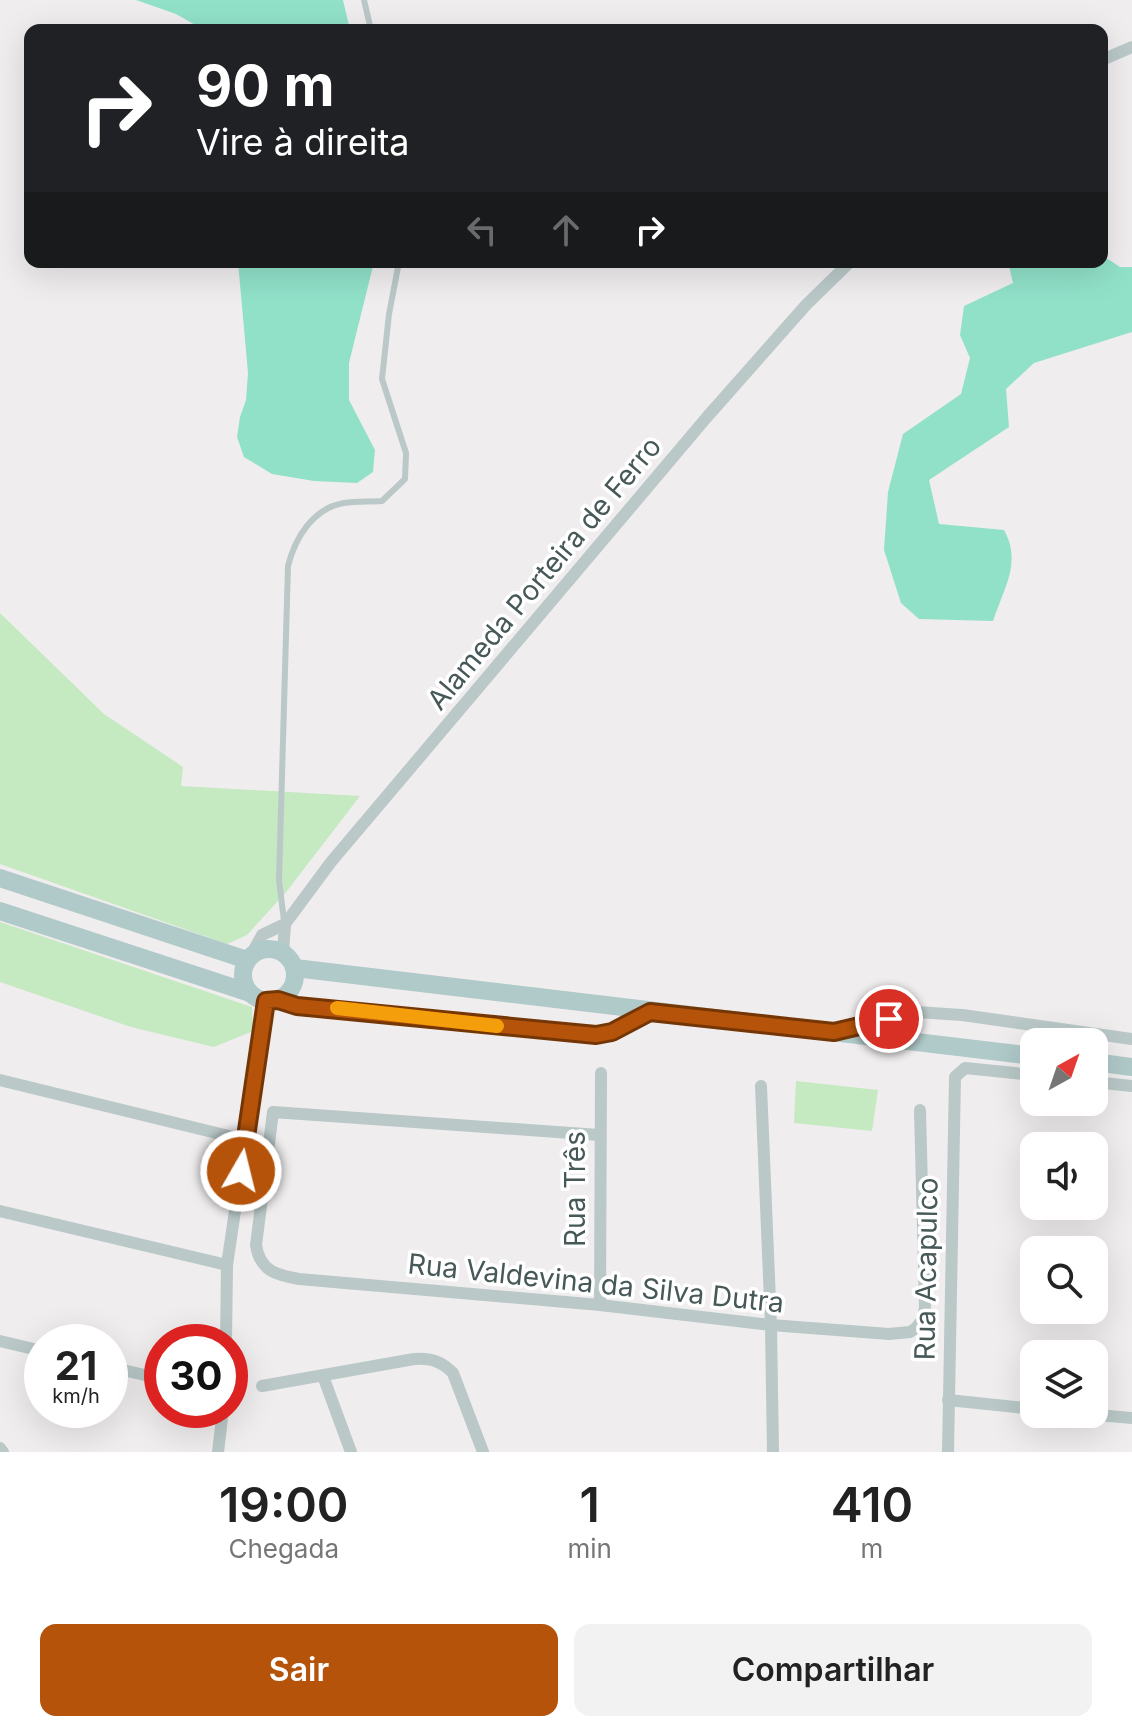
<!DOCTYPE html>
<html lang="pt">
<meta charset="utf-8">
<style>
body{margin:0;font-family:Inter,sans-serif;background:#f2f2f2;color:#222;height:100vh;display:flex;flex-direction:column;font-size:30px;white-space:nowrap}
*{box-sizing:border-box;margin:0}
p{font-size:26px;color:#767676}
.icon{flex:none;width:44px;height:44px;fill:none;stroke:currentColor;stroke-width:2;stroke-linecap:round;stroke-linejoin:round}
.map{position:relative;height:1452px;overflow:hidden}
.drawer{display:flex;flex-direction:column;background:#fff;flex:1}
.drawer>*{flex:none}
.hud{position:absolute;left:24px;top:24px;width:1084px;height:244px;border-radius:16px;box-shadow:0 8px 32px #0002;background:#202124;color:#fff;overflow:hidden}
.needle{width:52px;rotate:40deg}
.buttons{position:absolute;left:1020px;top:1028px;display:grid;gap:16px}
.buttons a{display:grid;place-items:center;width:88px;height:88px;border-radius:16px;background:#fff;box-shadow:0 8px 32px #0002;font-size:40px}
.speed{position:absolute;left:24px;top:1324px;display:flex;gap:16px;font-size:40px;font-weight:700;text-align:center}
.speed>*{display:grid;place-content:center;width:104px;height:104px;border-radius:50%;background:#fff;box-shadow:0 8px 32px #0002;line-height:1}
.speed small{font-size:20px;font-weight:400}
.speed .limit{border:12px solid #d22;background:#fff;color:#111}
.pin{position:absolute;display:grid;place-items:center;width:68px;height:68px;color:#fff;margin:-34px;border:4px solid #fff;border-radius:50%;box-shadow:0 2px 8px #0007}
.me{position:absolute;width:88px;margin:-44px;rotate:8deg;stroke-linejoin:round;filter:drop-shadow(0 0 6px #0008)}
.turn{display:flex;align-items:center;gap:28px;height:168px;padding:0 40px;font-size:36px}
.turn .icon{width:104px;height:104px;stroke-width:2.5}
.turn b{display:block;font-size:56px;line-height:68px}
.lanes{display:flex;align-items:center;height:76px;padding:0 40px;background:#0003;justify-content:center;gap:40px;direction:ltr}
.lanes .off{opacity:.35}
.eta{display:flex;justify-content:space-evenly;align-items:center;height:136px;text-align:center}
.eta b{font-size:48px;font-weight:600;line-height:56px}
.action{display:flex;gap:16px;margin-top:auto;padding:16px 40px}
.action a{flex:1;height:92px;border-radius:16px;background:#b45309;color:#fff;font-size:32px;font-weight:600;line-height:92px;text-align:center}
.action a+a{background:#f2f2f2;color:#222}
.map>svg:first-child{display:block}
.green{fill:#c5e9c0}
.water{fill:#91e1c9}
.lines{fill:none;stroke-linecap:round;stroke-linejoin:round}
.lane{stroke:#bac8c8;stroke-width:6}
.street{stroke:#bac8c8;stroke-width:12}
.primary{stroke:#b0c9c9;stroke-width:18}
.route-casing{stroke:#753606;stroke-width:20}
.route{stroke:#b45309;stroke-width:14}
.slow{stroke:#f59e0b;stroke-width:14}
.labels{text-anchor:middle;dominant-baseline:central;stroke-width:7;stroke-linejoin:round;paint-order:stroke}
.street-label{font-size:28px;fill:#475858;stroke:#fff}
</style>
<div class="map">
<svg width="1132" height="1452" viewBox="0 0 1132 1452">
<rect width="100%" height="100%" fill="#f0edee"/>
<g class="green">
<polygon points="0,613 104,714 183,767 181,786 360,796 287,891 247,935 227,944 0,864"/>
<polygon points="0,922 252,1007 253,1031 214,1047 131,1027 0,982"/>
<polygon points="796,1081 878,1090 872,1131 794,1123"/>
</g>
<g class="water">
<polygon points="136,0 343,0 350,30 204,30 176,14"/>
<path d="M 1102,255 L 1120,267 L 1132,267 L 1132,332 L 1034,363 L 1006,389 L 1009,427 L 929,480 L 939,524 L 1004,530 C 1022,562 1004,588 993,621 L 919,619 L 901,603 L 884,550 L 888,492 L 903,434 L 961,394 L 970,358 L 960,335 L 964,306 L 1013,283 L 1008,262 L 1102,262 Z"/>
<polygon points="238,262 374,262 349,363 349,400 375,450 373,472 357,483 314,481 272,474 244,457 237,437 240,417 246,400 248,373"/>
</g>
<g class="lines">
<g class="lane">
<polyline points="364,0 371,30"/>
<path d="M 284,921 L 279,880 L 288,566 C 295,538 313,508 344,503 C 356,501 369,502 382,501 L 405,479 L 406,453 L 382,379 L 389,314 L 399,262"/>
</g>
<g class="street">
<polyline points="1102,60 1132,47"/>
<polyline points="283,952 285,924 331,862 707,417 806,305 850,262"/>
<polyline points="250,957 262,935 285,924"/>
<polyline points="845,1030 916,1012 962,1015 1132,1039"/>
<polyline points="0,1080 245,1140"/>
<polyline points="1094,1082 1132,1086"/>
<polyline points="761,1086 771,1325 773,1452"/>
<path d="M 599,1135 L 273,1112 L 256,1245 C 260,1271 276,1275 299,1279 L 600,1305 L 771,1325 L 889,1334 L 910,1332 L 916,1328 L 923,1319 L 925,1307 L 920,1110"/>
<polyline points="0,1211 227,1265"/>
<polyline points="600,1305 601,1073"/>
<polyline points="0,1341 42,1351"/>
<polyline points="226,1342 227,1265 266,1001"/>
<polyline points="110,1367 162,1379"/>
<polyline points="323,1376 351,1452"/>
<path d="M 262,1386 L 414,1359 C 431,1358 441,1361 453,1373 L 483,1452"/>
<polyline points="948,1400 1034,1409"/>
<polyline points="1086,1414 1132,1418"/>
<polyline points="0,1448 3,1452"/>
<polyline points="218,1452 223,1410"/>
<polyline points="948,1452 955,1077 965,1068 1034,1075"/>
</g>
<g class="primary">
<polyline points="0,878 247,960"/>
<polyline points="0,911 250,993"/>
<circle cx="269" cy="975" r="26"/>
<polyline points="295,968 1034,1056"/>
<polyline points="278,1000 297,1006 596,1035 612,1032 650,1012"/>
<polyline points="1094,1062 1132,1067"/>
</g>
</g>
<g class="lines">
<defs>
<polyline id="route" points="241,1171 266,1001 278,1000 297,1006 596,1035 612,1032 650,1012 834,1032 889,1019"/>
</defs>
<use href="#route" class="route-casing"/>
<use href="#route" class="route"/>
<polyline class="slow" points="337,1008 497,1026"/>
</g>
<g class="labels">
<g class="street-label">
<text transform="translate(544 573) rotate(-50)">Alameda Porteira de Ferro</text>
<text transform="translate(575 1189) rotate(-90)">Rua Três</text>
<text transform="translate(926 1269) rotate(-89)">Rua Acapulco</text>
<text transform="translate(596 1283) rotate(6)">Rua Valdevina da Silva Dutra</text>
</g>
</g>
</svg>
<div class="buttons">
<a><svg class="needle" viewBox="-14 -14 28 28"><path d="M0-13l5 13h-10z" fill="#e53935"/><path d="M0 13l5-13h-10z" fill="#767676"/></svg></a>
<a><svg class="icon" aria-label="sound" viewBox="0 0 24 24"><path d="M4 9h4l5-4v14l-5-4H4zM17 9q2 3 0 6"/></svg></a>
<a><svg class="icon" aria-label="search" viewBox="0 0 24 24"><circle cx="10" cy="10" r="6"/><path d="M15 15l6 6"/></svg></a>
<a><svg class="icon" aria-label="layers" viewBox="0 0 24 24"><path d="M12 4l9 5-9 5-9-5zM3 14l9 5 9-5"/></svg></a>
</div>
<div class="speed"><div>21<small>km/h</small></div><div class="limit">30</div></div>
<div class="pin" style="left:889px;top:1019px;background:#d93025"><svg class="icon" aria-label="arrive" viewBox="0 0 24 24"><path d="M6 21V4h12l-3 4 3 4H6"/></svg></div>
<svg class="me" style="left:241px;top:1171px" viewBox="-20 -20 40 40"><circle r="17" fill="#b45309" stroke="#fff" stroke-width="3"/><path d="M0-11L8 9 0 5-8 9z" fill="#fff"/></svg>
<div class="hud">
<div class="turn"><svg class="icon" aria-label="right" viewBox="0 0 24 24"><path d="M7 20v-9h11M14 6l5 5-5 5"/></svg><div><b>90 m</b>Vire à direita</div></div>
<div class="lanes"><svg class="icon off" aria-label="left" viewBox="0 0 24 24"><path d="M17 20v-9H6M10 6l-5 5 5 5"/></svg><svg class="icon off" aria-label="ahead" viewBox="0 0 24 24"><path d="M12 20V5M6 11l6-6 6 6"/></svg><svg class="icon" aria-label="right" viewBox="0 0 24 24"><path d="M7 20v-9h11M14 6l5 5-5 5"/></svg></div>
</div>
</div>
<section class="drawer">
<div class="eta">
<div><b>19:00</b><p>Chegada</p></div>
<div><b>1</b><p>min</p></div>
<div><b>410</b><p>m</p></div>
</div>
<div class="action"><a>Sair</a><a>Compartilhar</a></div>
</section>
